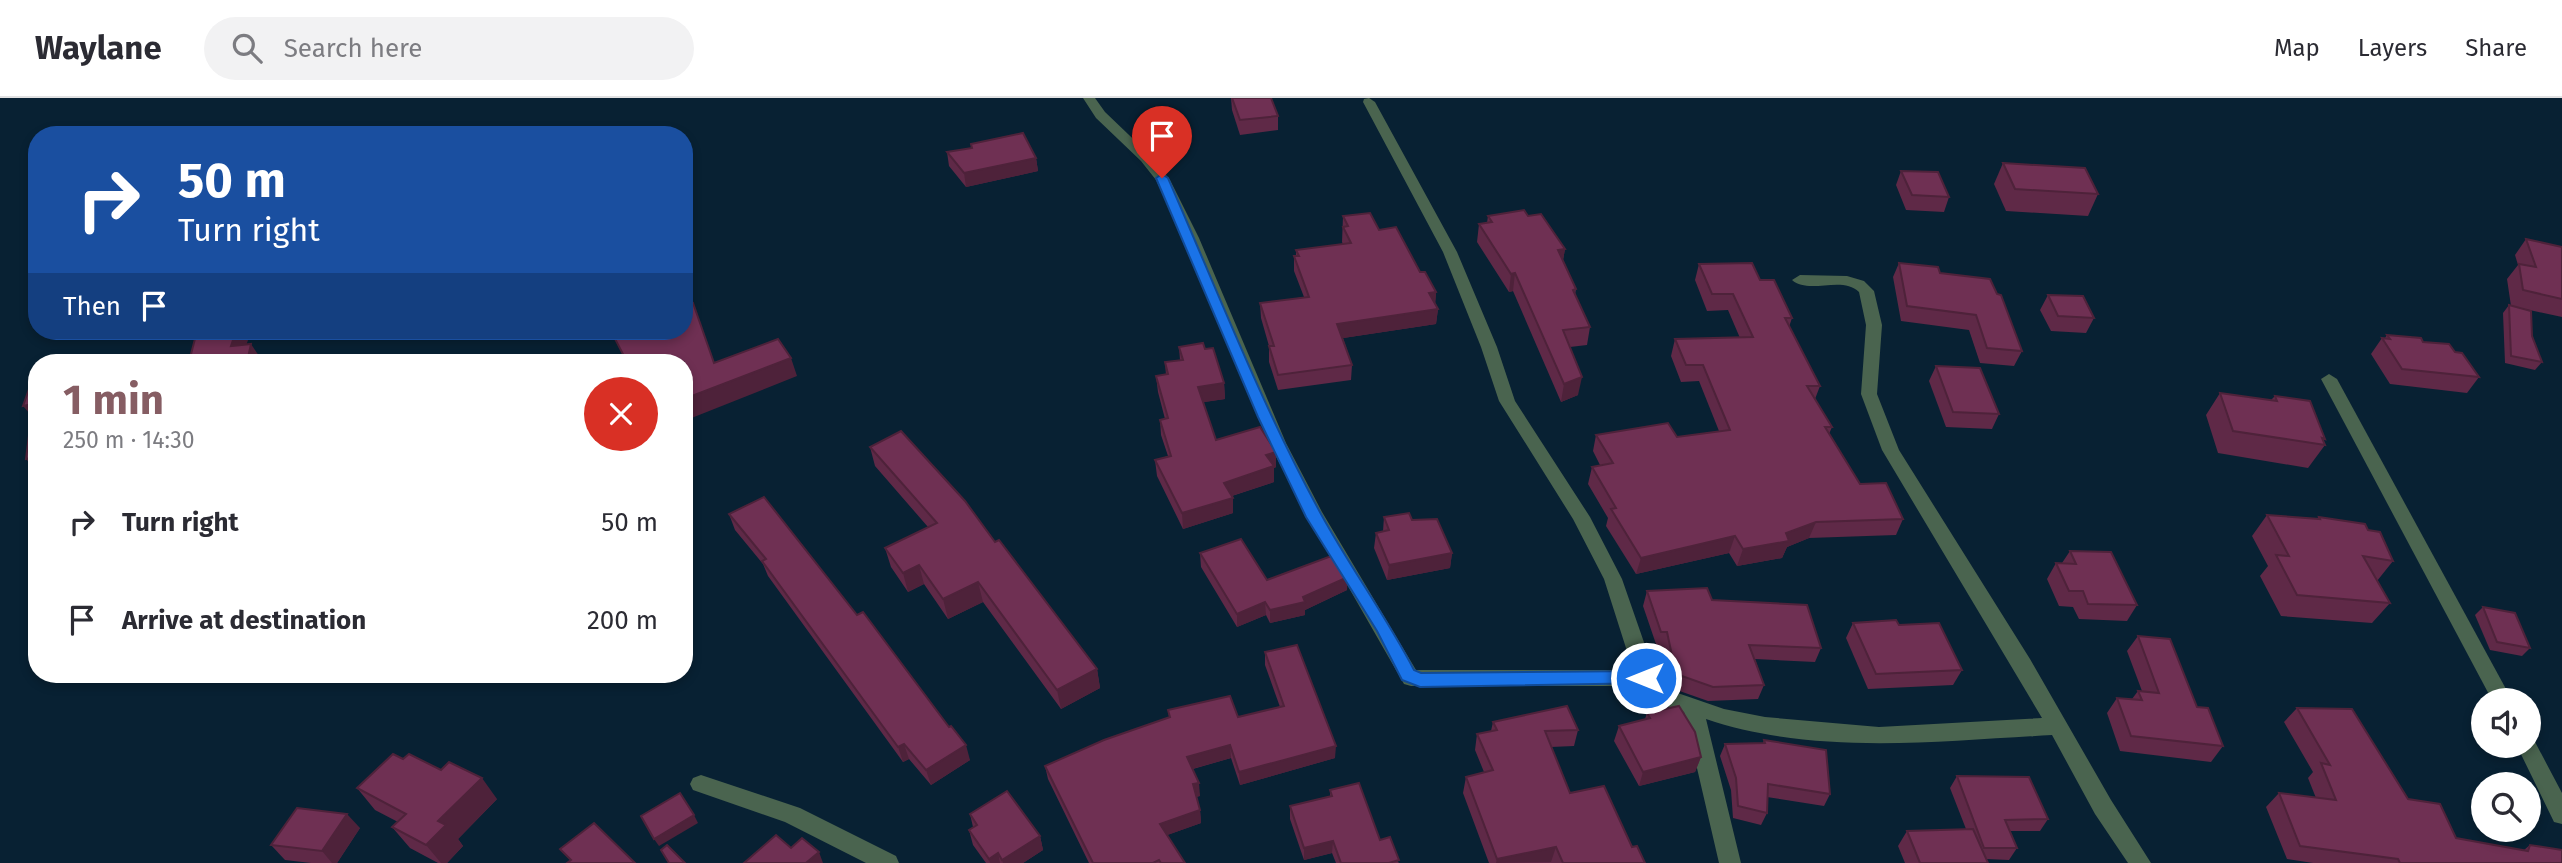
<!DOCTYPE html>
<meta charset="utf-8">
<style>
body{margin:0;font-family:"Fira Sans",sans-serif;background:#f2f2f3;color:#2b2b33;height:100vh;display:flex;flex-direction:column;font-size:26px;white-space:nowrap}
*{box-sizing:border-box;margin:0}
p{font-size:23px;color:#7c7c81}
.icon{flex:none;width:38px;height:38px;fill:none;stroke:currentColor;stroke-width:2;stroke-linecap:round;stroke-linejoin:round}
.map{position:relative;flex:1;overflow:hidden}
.side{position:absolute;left:28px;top:256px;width:665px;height:329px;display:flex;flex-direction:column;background:#fff;border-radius:28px;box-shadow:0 4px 10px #0003}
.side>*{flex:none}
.guide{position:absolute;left:28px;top:28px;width:665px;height:214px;border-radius:28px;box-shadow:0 4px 10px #0003;background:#1a4fa0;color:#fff;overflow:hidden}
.fabs{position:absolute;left:2471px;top:590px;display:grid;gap:14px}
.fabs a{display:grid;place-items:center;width:70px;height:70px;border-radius:50%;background:#fff;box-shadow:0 4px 10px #0003;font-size:35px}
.pin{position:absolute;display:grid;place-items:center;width:60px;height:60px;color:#fff;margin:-72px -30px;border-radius:50% 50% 50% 0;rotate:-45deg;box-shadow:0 0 7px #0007}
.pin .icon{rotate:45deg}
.me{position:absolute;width:77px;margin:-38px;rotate:270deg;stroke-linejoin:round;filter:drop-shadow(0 0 5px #0008)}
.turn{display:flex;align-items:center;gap:24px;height:147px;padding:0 35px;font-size:32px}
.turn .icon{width:91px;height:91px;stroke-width:2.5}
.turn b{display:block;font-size:49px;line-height:60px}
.then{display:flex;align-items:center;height:66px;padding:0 35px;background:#0003;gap:14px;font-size:26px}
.round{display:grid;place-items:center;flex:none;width:74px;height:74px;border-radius:37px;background:#f2f2f3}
.overview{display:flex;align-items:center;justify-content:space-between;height:119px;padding:0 35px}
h1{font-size:42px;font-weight:700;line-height:52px;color:#865d63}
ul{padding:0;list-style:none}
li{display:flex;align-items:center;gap:21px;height:98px;padding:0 35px}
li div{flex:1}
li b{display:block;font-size:26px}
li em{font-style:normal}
header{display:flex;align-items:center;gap:42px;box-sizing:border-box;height:98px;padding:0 35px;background:#fff;border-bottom:2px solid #e1e1e2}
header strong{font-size:33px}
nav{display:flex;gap:38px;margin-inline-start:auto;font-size:24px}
.search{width:490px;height:63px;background:#f2f2f3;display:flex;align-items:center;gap:18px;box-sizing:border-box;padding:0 24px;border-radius:38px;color:#7c7c81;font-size:26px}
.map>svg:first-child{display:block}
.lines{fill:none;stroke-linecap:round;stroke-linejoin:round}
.minor{fill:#4a644f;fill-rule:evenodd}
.wall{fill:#5f2947}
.shaded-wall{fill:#4e223a}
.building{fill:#6f3053;stroke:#4e223a;stroke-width:2}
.route{fill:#1a73e8;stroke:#114b97;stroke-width:2}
</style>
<header>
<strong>Waylane</strong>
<div class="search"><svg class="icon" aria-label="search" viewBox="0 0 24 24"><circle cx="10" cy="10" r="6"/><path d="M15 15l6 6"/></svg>Search here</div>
<nav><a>Map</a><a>Layers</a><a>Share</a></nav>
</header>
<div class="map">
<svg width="2562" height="765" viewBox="0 0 2562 765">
<rect width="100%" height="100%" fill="#082133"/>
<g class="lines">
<g class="minor">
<path d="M 1083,0 L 1095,0 L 1105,14 L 1151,58 L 1170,82 L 1199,140 L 1286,345 L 1322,414 L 1416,572 L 1633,572 L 1604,481 L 1573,421 L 1499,303 L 1481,249 L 1443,154 L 1363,4 L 1364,1 L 1369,0 L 1375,4 L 1457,154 L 1497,249 L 1515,303 L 1590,419 L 1622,481 L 1655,576 L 1669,592 L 1724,611 L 1765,619 L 1879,629 L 2042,620 L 1882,352 L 1861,296 L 1866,227 L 1859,194 C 1842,177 1809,197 1792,182 L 1800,177 L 1847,178 L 1864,183 L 1874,193 L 1882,227 L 1877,296 L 1899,352 L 2030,561 L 2111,702 L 2151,765 L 2128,765 L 2095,716 L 2052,637 C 1939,643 1815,658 1706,621 L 1741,765 L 1719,765 L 1684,614 L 1655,604 L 1641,588 L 1411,588 L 1404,586 L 1306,415 L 1269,345 L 1184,140 L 1156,82 L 1141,63 L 1096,20 Z"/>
<polygon points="2329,276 2337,281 2512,602 2492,602 2321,281"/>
<polygon points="2529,640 2534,642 2562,695 2562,726 2554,724 2517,648 2529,648"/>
<polygon points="701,677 800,710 896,758 899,765 866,765 785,724 693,692 690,686 693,680"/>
</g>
</g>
<g class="wall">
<polygon points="1231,0 1271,0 1278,18 1278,32 1240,37 1232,12"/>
<polygon points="971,46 1036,60 1038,73 966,89 949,68 947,54 971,50"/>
<polygon points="2003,65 2098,96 2088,118 2006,113 1994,86"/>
<polygon points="1901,73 1949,99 1944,114 1906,112 1896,87"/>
<polygon points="1343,118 1379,132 1420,174 1436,194 1435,206 1438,211 1436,226 1343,240 1352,267 1351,282 1278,292 1269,264 1269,248 1261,220 1260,205 1304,199 1294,173 1294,158 1296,158 1296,152 1343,146 1342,144"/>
<polygon points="1488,118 1528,118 1565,151 1563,162 1576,191 1575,197 1590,229 1587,247 1570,249 1578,297 1561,304 1513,193 1509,194 1477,144 1479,126 1487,125"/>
<polygon points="2526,141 2562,149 2562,219 2511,208 2532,238 2542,264 2535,272 2505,265 2503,215 2509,207 2511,208 2507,181 2518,167 2515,157"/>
<polygon points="1899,165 1940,175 1997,196 2022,253 2014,268 1980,265 1969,232 1901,223 1893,179"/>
<polygon points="1699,166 1760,182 1792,220 1789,229 1820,288 1815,301 1832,329 1829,336 1860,386 1903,421 1896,437 1809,440 1787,449 1782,460 1737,468 1729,455 1636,476 1606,428 1608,420 1588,386 1592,369 1600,367 1593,353 1596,337 1677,339 1719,333 1699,283 1681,284 1671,258 1675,241 1740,240 1728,212 1707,213 1695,182"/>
<polygon points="2048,197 2094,220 2086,235 2051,233 2040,212"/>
<polygon points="2387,237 2423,244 2455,254 2479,279 2467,295 2390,286 2371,256 2382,240 2385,240"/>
<polygon points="1179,249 1205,251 1224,285 1225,301 1203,304 1216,342 1276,369 1274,370 1274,384 1232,398 1233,415 1183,431 1157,378 1155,362 1168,358 1161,337 1160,322 1165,321 1158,294 1156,278 1166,277 1165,264 1180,262"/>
<polygon points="1936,268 1999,316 1992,331 1946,329 1929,283"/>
<polygon points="2220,295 2271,302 2275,298 2325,341 2323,343 2325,347 2308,370 2218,355 2206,317"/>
<polygon points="870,349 995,444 1097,571 1100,590 1061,611 983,504 948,521 924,486 908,494 891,469 885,450 928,429 875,368"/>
<polygon points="729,416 970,662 931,687 909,661 903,664 768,478 763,466 735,432"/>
<polygon points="2267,417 2317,421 2319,419 2368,432 2393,463 2377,483 2390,505 2372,525 2281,518 2260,478 2268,468 2252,438"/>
<polygon points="1384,419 1412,422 1452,455 1450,470 1387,482 1374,450 1376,435 1383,433"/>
<polygon points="2070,453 2137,507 2127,523 2079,521 2073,509 2059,508 2047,481 2056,465 2062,465"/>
<polygon points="1200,455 1267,482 1347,492 1305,512 1305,517 1270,525 1266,517 1237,529 1201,469"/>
<polygon points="1647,493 1712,502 1821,550 1815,564 1755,561 1764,587 1758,601 1708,603 1671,590 1662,548 1657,549 1643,508"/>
<polygon points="2483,509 2530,550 2522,558 2490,552 2475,517"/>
<polygon points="1853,525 1899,527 1962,572 1953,587 1868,591 1846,540"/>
<polygon points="2138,538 2197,609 2223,648 2211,664 2120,653 2107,615 2117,600 2132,601 2138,593 2142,593 2127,553"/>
<polygon points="1265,554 1335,660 1240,687 1231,660 1193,671 1200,698 1196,699 1200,712 1201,725 1167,737 1185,765 1089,765 1048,681 1045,668 1169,619 1168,612 1238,619 1280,609 1265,567"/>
<polygon points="2297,610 2456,740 2524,752 2530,747 2562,765 2313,765 2287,761 2266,709 2279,695 2316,700 2308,680 2313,674 2284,624"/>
<polygon points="1647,615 1701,659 1695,674 1639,688 1614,643 1619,628 1645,621"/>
<polygon points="1493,624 1578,632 1574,648 1551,649 1570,695 1632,749 1645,765 1489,765 1463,695 1466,679 1484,674 1475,652 1477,636 1491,633"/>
<polygon points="1764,642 1830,696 1824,708 1767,699 1767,715 1761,727 1733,720 1731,692 1720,658 1725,646 1763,645"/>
<polygon points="1957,678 2048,721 2040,733 2010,733 2017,750 2009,762 1986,761 1988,765 1905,765 1898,748 1907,733 1966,731 1950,690"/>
<polygon points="357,690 497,701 458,741 463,748 447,765 438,765 410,750 392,729 398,724 375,712"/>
<polygon points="1330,692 1380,742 1399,765 1336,765 1332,755 1304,762 1290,721 1290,708 1330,698"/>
<polygon points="970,716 1040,738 1043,752 1023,765 986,765 973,747 969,732 973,729"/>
<polygon points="360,730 337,765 311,765 285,762 271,747"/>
</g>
<g class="shaded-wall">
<polygon points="1036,60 1038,73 966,89 964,75"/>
<polygon points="1565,151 1562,168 1558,152"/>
<polygon points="1515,175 1513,193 1509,194 1511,176"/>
<polygon points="1436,194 1435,209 1429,195"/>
<polygon points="1438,211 1436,226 1337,241 1337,226"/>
<polygon points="236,233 251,233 241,263 231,248"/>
<polygon points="251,246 261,261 260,264 247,264"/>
<polygon points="791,260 797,278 684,323 684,301"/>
<polygon points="1582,279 1578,297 1561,304 1564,286"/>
<polygon points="1224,285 1225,301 1199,305 1198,289"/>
<polygon points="33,306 37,324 23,308"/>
<polygon points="1276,354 1276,369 1274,370 1274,384 1225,400 1224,385 1266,357"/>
<polygon points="37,358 37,374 26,361"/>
<polygon points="1233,400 1233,415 1183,431 1182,415"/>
<polygon points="1816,424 1809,440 1787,449 1782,460 1737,468 1743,451"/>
<polygon points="1735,438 1729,455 1636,476 1641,460"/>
<polygon points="1452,455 1450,470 1387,482 1389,467"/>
<polygon points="919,467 924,486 908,494 903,475"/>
<polygon points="1348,479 1347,492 1305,512 1305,517 1270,525 1270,512 1303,499"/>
<polygon points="978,484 983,504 948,521 943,501"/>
<polygon points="1265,504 1266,517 1237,529 1237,516"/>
<polygon points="1097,571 1100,590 1061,611 1057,592"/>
<polygon points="64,576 81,576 69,581"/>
<polygon points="904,646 909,661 903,664 898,649"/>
<polygon points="966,647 970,662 931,687 926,672"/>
<polygon points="1230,647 1231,660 1188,672 1187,659"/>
<polygon points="1336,648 1335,660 1240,687 1239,674"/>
<polygon points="1701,659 1695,674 1639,688 1643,674"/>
<polygon points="482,680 497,701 458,741 463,748 447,765 441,765 426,747 438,723"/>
<polygon points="1199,685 1200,698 1194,699 1193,686"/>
<polygon points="1200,712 1201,725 1162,739 1160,726"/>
<polygon points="347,716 360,730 337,765 332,765 322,753"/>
<polygon points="694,717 698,725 659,748 654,741"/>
<polygon points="1040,738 1043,752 1023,765 1003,765 1002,762"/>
<polygon points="1333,743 1332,755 1304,762 1304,750"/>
<polygon points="1556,749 1551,764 1496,765 1497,761"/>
<polygon points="819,754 823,765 808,765 807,764"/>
<polygon points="998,755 1000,765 990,765 989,761"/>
</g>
<g class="building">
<polygon points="1232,0 1271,0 1278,18 1240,22"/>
<polygon points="1023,35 1036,60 964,75 947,54 972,50 971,46"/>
<polygon points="2003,65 2085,70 2098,96 2015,91"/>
<polygon points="1901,73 1938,74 1949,99 1912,97"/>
<polygon points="1524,112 1528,118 1541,116 1565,151 1558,152 1576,191 1573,192 1590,229 1563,232 1582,279 1564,286 1515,175 1511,176 1479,126 1492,124 1488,118"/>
<polygon points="1370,115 1379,132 1396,129 1420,174 1425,174 1436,194 1429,195 1438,211 1337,226 1352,267 1278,277 1269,248 1274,248 1260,205 1309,199 1294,158 1299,158 1296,152 1351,145 1343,129 1348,128 1343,118"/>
<polygon points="2526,141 2562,149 2562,201 2523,192 2519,166 2536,169"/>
<polygon points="1752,165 1760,182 1774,182 1792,220 1785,220 1820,288 1807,288 1832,329 1825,329 1860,386 1886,385 1903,421 1816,424 1786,435 1789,443 1743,451 1735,438 1641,460 1611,411 1616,410 1592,369 1613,365 1596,337 1668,325 1677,339 1730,332 1703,267 1686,267 1675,241 1753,239 1733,196 1712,196 1699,166"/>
<polygon points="1899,165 1938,169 1940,175 1990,181 1997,196 2001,197 2022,253 1987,250 1976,217 1907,208"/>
<polygon points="2048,197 2083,198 2094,220 2058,218"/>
<polygon points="693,205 714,265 778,241 791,260 684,301 684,264 629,264 628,262 626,262 611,233 684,233 684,207"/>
<polygon points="2509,207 2531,213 2532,238 2542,264 2511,258"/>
<polygon points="197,233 236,233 231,248 251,246 247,264 189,264"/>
<polygon points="2387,237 2421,240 2423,244 2449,246 2455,254 2462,255 2479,279 2402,271 2382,240 2390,241"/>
<polygon points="1203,245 1205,251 1213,250 1224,285 1198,289 1216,342 1260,329 1276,354 1266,357 1274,368 1224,385 1233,400 1182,415 1155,362 1171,358 1160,322 1168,320 1156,278 1168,276 1165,264 1183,262 1179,249"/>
<polygon points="1936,268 1980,270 1999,316 1953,314"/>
<polygon points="37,279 37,358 26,361 33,306 23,308 33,280"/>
<polygon points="2220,295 2277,303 2275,298 2310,303 2325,341 2322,340 2325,347 2233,333"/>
<polygon points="901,333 965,403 995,444 999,442 1097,571 1057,592 978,484 943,501 919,467 903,475 885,450 937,425 870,349"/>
<polygon points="764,399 857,517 863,514 949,629 951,628 966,647 926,672 904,646 898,649 762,463 766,461 729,416"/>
<polygon points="1409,415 1412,422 1437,421 1452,455 1389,467 1376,435 1389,432 1384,419"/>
<polygon points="2267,417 2320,421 2319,419 2365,426 2368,432 2380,434 2393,463 2363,458 2390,505 2297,497 2276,457 2289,458"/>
<polygon points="1241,441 1267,482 1334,457 1348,479 1303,499 1305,504 1270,512 1265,504 1237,516 1200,455"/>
<polygon points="2070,453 2111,454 2137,507 2088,506 2083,493 2069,493 2056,465 2076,466"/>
<polygon points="1707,490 1712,502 1807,507 1821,550 1749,547 1764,587 1713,589 1676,576 1667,534 1661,534 1647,493"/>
<polygon points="2483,509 2515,515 2530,550 2497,544"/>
<polygon points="1896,522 1899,527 1939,525 1962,572 1876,576 1853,525"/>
<polygon points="2138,538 2170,541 2197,609 2208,610 2223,648 2131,638 2117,600 2142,602 2138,593 2159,595"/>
<polygon points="1297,547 1336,648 1239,674 1230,647 1187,659 1199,685 1193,686 1200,712 1160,726 1185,765 1161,765 1159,762 1153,765 1093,765 1045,668 1104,642 1170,619 1168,612 1230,598 1238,619 1284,608 1265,554"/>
<polygon points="1567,608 1578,632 1545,633 1570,695 1604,688 1632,749 1637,748 1645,765 1563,765 1556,749 1497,761 1466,679 1493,672 1477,636 1497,632 1493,624"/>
<polygon points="1679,608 1695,634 1701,659 1643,674 1619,628 1650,620 1647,615"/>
<polygon points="2297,610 2352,611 2408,701 2440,706 2456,740 2528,753 2530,747 2562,752 2562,765 2400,765 2398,761 2300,748 2279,695 2336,702 2321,665 2330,667"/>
<polygon points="1764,642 1826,652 1830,696 1768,686 1767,715 1738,708 1736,680 1725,646 1765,645"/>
<polygon points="393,656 403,661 409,656 441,672 449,664 482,680 438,723 446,727 426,747 392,729 406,716 357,690"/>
<polygon points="1957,678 2029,679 2048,721 2005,722 2017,750 1984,750"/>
<polygon points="1359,685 1380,742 1390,739 1399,762 1389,765 1341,765 1333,743 1304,750 1290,708 1332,698 1330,692"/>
<polygon points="1007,693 1040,738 1002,762 998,755 989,761 969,732 977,727 970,716"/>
<polygon points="680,695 694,717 654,741 641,718"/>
<polygon points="297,710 347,716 322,753 271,747"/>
<polygon points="594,725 635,765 567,765 571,762 560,751"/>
<polygon points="1973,731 1988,765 1920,765 1907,733"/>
<polygon points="776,737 791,750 802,740 819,754 807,764 808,765 744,765"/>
<polygon points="667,747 685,765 669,765 661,752"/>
</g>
<path class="route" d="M 1162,76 L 1168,80 C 1217,192 1262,308 1321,416 C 1350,469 1386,518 1414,572 L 1421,575 L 1646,573 L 1652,575 L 1655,580 L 1652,585 L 1420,589 L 1402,582 L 1377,533 L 1306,419 L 1258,319 L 1156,80 Z"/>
</svg>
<div class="fabs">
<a><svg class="icon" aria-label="sound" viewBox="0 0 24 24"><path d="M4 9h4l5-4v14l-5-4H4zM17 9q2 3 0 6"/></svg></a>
<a><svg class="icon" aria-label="search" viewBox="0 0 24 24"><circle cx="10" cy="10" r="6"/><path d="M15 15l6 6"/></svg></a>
</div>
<div class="pin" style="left:1162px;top:80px;background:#d93025"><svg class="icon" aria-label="arrive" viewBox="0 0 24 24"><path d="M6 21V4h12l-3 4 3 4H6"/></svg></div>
<svg class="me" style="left:1646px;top:580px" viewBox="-20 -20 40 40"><circle r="17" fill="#1a73e8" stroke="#fff" stroke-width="3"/><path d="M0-11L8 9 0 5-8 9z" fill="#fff"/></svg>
<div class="guide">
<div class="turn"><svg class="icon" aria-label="right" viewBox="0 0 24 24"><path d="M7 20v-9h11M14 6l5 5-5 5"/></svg><div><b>50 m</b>Turn right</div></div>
<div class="then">Then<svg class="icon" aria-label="arrive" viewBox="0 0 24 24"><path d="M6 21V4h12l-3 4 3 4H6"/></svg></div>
</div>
<section class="side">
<div class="overview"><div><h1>1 min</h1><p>250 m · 14:30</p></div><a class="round" style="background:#d93025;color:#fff"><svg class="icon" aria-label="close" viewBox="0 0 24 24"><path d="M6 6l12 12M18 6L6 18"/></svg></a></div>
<ul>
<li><svg class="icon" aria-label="right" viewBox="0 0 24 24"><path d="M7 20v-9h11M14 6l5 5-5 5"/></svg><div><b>Turn right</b></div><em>50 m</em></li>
<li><svg class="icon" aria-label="arrive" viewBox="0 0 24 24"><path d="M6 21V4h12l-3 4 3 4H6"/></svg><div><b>Arrive at destination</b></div><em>200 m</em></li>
</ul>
</section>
</div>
